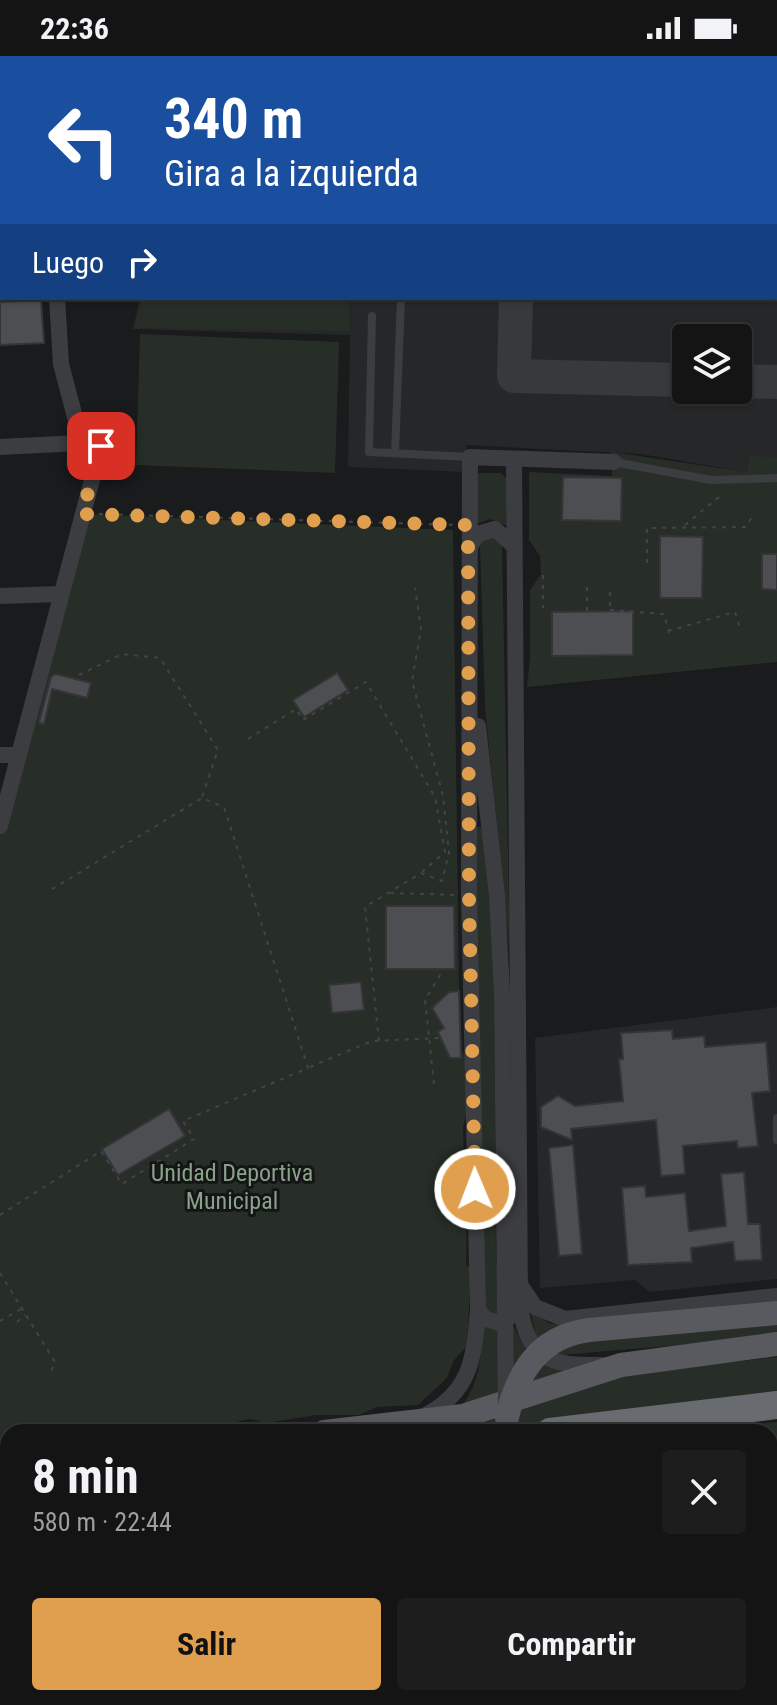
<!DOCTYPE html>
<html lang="es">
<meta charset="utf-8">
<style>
body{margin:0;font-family:"Roboto Condensed",sans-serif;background:#1d1d1e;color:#f1f3f6;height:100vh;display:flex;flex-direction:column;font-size:30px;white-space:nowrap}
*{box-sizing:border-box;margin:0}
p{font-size:26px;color:#9d9ea0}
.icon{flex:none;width:44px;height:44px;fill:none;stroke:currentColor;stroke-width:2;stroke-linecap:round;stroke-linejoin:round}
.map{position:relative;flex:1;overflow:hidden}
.details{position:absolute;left:0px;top:1368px;width:778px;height:282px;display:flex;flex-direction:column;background:#141415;border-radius:24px 24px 0 0;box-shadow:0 2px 6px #0004,0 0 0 2px #333334}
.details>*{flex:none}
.guide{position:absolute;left:0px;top:0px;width:778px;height:244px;box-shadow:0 2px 6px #0004,0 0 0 2px #333334;background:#1a4fa0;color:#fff;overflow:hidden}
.buttons{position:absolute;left:672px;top:268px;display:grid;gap:16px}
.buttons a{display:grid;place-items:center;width:80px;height:80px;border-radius:8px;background:#141415;box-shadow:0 2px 6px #0004,0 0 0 2px #333334;font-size:40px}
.pin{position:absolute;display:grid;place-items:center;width:68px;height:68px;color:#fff;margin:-34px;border-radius:16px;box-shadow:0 4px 12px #0006}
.me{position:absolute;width:88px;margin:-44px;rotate:359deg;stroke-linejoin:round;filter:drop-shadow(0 0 6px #0008)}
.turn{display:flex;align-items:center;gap:28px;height:168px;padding:0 32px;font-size:36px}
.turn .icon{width:104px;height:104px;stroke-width:2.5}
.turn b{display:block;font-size:56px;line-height:68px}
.then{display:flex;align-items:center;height:76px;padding:0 32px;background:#0003;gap:16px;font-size:30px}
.round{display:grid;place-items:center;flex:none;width:84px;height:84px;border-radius:8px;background:#1d1d1e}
.head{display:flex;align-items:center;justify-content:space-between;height:136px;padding:0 32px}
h1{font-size:48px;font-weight:700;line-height:60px}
.cta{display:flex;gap:16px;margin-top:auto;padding:16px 32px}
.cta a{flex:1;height:92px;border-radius:8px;background:#df9f4f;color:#111;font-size:32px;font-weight:700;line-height:92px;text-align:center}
.cta a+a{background:#1d1d1e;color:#f1f3f6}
.status{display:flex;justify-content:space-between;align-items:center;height:56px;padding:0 40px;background:#141415;direction:ltr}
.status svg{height:22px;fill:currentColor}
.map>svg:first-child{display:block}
.built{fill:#262729;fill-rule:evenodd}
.green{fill:#272e27}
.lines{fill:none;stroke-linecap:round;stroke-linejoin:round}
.taxiway{stroke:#38393c;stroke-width:34}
.runway{stroke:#38393c;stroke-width:86}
.building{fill:#4c4e51;stroke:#353538;stroke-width:2}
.path{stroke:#424448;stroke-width:2;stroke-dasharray:4 6;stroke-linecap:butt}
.lane{stroke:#3c3d41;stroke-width:8}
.street{stroke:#3c3d41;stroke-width:16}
.primary{stroke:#585a5f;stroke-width:24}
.highway{stroke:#686c71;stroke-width:28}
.street-bridge{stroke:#3c3d41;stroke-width:16}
.primary-bridge{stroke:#585a5f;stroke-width:24}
.route{stroke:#df9f4f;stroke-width:14;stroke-dasharray:0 25.2}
.labels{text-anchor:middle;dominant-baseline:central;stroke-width:6;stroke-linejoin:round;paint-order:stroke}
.park-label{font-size:24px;fill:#89a388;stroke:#151517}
</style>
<div class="status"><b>22:36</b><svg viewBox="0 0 49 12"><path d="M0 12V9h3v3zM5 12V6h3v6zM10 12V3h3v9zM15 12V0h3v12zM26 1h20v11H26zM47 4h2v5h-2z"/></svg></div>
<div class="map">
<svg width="777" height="1649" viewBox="0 0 777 1649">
<rect width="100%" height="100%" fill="#1a1b1c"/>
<g class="built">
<path d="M 0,0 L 777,0 L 777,401 L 749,401 L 747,416 L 641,398 L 466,389 L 466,416 L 348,411 L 350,279 L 133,273 L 140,242 L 776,242 L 776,2 L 2,2 L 2,196 ZM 686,282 L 738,282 L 738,334 L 686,334 Z"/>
<polygon points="777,951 777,1223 650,1236 635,1224 540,1232 535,982"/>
</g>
<g class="green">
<polygon points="0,0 777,0 777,53 776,2 2,2 2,28"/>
<polygon points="141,242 349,242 349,275 135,272"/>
<polygon points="140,278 339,286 335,417 136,409"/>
<polygon points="611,396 747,416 749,400 777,401 777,606 527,631 530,601 530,534 541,518 540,500 529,484 529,416 612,420"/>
<polygon points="478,417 501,417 507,423 508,470 490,463 474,469"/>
<polygon points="83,458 453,474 459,935 461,994 466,1000 469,1046 463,1071 464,1100 468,1101 466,1209 471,1212 467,1290 454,1304 447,1322 418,1349 377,1351 359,1359 316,1359 266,1367 250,1363 221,1369 173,1371 161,1376 8,1376 8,1387 0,1388 0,773"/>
<polygon points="492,480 502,490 510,901 485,650 480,490 482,485"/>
<polygon points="476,771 486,771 494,902 496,1207 506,1218 499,1259 490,1258 482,1244"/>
<polygon points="530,1254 549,1267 561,1269 777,1263 777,1281 560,1299 538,1288"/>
<path d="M 513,1269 L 528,1299 L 572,1315 L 459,1353 C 480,1330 481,1300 483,1270 L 494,1274 Z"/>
<polygon points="777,1301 777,1346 465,1376 464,1371 614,1319"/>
<polygon points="777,1366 777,1407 770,1408 770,1376 676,1376"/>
</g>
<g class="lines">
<g class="taxiway">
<polyline points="516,242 514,320 686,324"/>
<polyline points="738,325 777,326"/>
</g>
<g class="runway">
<polyline points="0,55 2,55"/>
<polyline points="776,80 777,80"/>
</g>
</g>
<g class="building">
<polygon points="41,244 44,287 0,289 0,246"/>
<polygon points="563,421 622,422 621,465 562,464"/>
<polygon points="660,480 703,481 702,542 660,542"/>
<polygon points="762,498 777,498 777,534 762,533"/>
<polygon points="633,555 633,599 552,600 552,556"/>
<polygon points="337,617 348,634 304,661 293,644"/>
<polygon points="56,618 91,627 87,642 52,633 44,668 39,667 51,621"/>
<polygon points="386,850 454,850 455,913 386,913"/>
<polygon points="361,926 364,954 332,957 329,929"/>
<polygon points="459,935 461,1002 450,1002 438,976 444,972 432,952 449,936"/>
<polygon points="672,974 673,983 704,980 705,991 766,986 770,1035 752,1037 758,1090 738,1092 737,1085 683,1090 685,1118 661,1120 656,1064 571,1073 572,1084 541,1071 541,1051 558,1040 575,1050 623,1045 619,1003 623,1003 621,977"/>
<polygon points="169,1053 185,1080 118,1119 102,1093"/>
<polygon points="573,1089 582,1198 559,1200 549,1092"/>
<polygon points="744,1116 748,1168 760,1168 762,1204 735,1205 733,1186 691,1192 692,1206 628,1209 622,1132 645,1130 646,1141 685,1137 689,1175 726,1170 721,1118"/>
</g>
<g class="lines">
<g class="path">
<polyline points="99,458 457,469"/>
<polyline points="685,469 724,437"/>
<polyline points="647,507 647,472 746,471 753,459"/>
<polyline points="543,519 543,552"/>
<polyline points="610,536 610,551"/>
<polyline points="610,554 664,558 669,577"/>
<polyline points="587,555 587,528"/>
<polyline points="668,575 735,556 739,569"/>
<polyline points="79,619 122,598 160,602 218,694 202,741"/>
<polyline points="248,683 296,653 303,664 366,626 435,741 445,796 422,816"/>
<polyline points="390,837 455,839"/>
<polyline points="379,985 365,851 421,817 442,825 449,797 443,740 412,625 421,573 415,532"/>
<polyline points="310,1011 372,985 441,982"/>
<polyline points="434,1028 425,944 442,916"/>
<polyline points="0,1159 101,1095 122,1128 194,1083 183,1065 308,1012 224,751 202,742 49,835"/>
<polyline points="0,1217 55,1306 50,1319"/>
<polyline points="0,1265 21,1253"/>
<polyline points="17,1266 25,1259"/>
<polyline points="483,1642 486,1649"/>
</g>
<g class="lane">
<polyline points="372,260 369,396 470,401"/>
<polyline points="395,397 401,242"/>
<polyline points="614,406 711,424 777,422"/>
<polyline points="777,1062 777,1084"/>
<polyline points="774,1479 777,1479"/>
<polyline points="770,1512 777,1511"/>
<polyline points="567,1642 569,1649"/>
<polyline points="726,1642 728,1649"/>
<polyline points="755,1642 757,1649"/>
</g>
<g class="street">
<polyline points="0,228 2,228"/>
<polyline points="57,242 61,308 82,388"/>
<polyline points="0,391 99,386 101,390 0,770"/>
<path d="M 514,403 L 520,1249 C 527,1305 552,1310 603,1309"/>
<polyline points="469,492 478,478 495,473 514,490"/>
<polyline points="0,540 60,538"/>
<polyline points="478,670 497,840 502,937"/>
<polyline points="0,699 19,699"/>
<polyline points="521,1230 535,1251 565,1263 777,1240"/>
<polyline points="478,1254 486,1263 499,1267 515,1258"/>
<path d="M 422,1361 C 471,1337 474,1303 478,1254 L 469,839 L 470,401 L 614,406"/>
<polyline points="0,1536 8,1535"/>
<polyline points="770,1597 777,1630"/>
<polyline points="0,1637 7,1649"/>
<polyline points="460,1642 462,1649"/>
<polyline points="77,1649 90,1642"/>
<polyline points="416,1649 428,1642"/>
</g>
<g class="primary">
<polyline points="324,1376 463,1360 621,1309 777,1288"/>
<polyline points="0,1406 8,1405"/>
<polyline points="770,1450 777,1449"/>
<polyline points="0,1523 8,1523"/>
</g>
<g class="highway">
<polyline points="550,1376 777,1349"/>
<polyline points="770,1421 777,1420"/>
<polyline points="0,1432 8,1432"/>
<polyline points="0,1496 8,1495"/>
</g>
<polyline class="street-bridge" points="502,937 506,1351"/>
<path class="primary-bridge" d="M 507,1362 C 517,1316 540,1280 589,1274 L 777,1257"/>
</g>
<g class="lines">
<polyline class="route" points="101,390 82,458 468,469 469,839 475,1133"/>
</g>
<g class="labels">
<g class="park-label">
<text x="232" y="1117">Unidad Deportiva<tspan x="232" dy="28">Municipal</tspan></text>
</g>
</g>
</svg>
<div class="buttons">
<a><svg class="icon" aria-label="layers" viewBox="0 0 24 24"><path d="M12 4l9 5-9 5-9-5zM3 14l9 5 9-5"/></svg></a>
</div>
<div class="pin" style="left:101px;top:390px;background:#d93025"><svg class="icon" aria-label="arrive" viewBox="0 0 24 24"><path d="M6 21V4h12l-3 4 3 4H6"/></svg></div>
<svg class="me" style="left:475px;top:1133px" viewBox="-20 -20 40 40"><circle r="17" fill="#df9f4f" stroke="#fff" stroke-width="3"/><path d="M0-11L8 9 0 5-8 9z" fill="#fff"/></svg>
<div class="guide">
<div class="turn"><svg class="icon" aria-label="left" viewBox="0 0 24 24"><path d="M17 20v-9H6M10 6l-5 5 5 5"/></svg><div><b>340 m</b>Gira a la izquierda</div></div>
<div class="then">Luego<svg class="icon" aria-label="right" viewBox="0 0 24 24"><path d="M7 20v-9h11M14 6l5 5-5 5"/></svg></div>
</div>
<section class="details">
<div class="head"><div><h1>8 min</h1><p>580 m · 22:44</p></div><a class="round"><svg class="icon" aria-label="close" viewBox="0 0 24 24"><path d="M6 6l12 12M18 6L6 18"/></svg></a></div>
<div class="cta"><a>Salir</a><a>Compartir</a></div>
</section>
</div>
